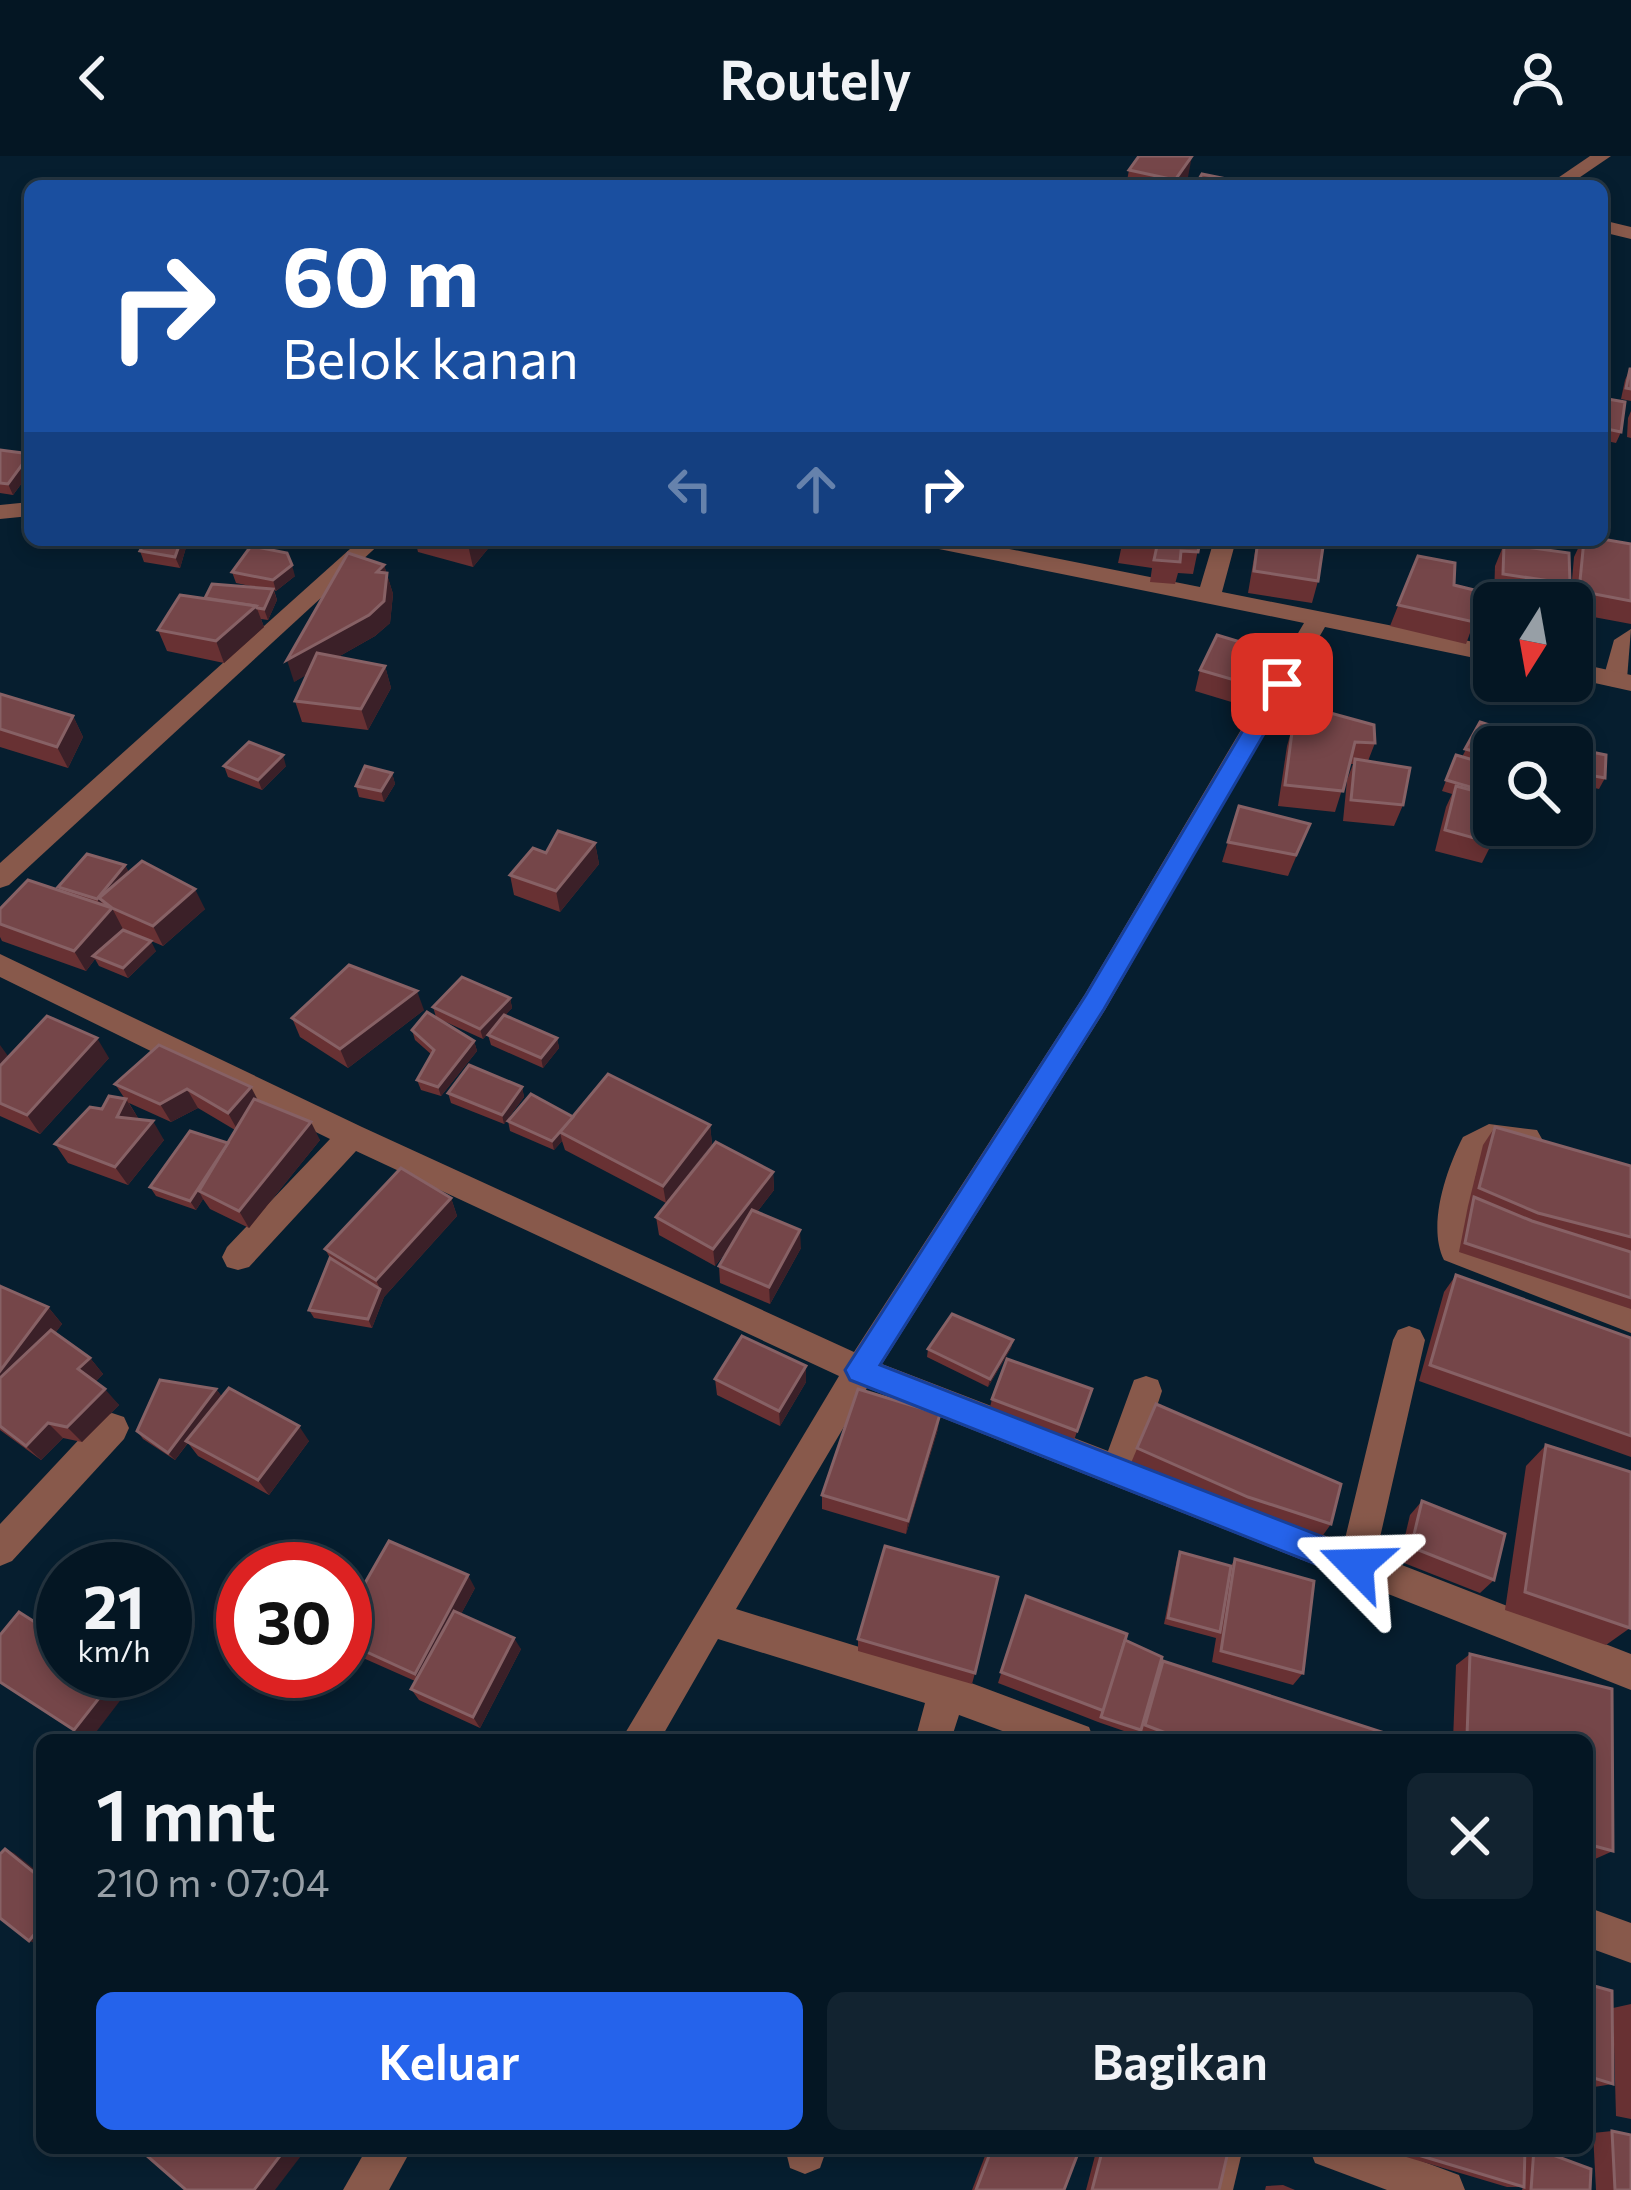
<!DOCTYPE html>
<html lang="id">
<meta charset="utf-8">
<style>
body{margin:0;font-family:Commissioner,sans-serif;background:#122330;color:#f1f3f6;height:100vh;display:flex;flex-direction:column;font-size:45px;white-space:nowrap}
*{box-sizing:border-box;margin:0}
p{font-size:39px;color:#979fa6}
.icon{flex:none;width:66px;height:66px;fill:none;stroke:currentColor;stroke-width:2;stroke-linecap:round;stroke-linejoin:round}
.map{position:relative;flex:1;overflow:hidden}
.side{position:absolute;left:36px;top:1578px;width:1557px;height:420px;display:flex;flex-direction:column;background:#041623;border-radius:18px;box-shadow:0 6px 18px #0003,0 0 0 3px #253541}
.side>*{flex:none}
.hud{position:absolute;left:24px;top:24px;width:1584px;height:366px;border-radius:18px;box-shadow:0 6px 18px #0003,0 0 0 3px #253541;background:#1a4fa0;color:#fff;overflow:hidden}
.needle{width:78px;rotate:191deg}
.buttons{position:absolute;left:1473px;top:426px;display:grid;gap:24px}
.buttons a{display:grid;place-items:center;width:120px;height:120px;border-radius:18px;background:#041623;box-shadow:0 6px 18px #0003,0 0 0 3px #253541;font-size:60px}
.speed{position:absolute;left:36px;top:1386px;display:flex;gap:24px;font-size:60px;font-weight:700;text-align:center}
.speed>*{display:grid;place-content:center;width:156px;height:156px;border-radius:50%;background:#041623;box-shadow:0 6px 18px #0003,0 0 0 3px #253541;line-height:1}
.speed small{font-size:30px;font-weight:400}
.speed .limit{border:18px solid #d22;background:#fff;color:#111}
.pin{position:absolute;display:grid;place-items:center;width:102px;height:102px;color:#fff;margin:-51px;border-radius:24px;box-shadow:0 6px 18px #0006}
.me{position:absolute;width:132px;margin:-66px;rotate:292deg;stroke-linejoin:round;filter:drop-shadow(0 0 9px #0008)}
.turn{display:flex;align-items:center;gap:42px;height:252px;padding:0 60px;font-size:54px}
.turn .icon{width:156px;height:156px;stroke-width:2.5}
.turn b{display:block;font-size:84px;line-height:102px}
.lanes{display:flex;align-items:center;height:114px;padding:0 60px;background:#0003;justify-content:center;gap:60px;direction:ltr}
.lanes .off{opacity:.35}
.round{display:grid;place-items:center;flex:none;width:126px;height:126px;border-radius:18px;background:#122330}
.summary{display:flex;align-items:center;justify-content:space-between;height:204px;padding:0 60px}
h1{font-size:72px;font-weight:600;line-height:90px}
.cta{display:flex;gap:24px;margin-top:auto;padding:24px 60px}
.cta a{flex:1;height:138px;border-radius:18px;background:#2563eb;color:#fff;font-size:48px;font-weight:600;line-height:138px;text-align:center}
.cta a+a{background:#122330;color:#f1f3f6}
header{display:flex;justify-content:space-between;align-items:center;height:156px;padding:0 60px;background:#041623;font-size:54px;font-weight:600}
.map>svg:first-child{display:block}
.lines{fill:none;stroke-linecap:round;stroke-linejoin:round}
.service{fill:#88594b;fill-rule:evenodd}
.minor{fill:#88594b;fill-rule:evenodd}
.wall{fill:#683133}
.shaded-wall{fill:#3b2028}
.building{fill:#754649;stroke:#876165;stroke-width:3}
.route{fill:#2563eb;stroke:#184099;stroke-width:3}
</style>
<header><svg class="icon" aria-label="back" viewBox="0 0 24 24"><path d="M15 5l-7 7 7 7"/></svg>Routely<svg class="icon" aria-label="person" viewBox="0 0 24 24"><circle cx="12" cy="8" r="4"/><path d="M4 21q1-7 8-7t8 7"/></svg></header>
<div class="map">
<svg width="1631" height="2034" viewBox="0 0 1631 2034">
<rect width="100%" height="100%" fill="#061e2f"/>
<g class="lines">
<g class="service">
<polygon points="1602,64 1631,71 1631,83 1602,76"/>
<polygon points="1631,473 1627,523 1615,531 1607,529 1603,523 1614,484"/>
</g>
<g class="minor">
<polygon points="1590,0 1611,0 1567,30 1546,30"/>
<polygon points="30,346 30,360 0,363 0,349"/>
<polygon points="360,384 384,384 9,729 0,732 0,707"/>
<polygon points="918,384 964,384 1200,431 1214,384 1236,384 1222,436 1494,490 1494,506 1325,471 1105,854 882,1208 1108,1295 1134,1224 1146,1220 1158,1224 1162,1235 1138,1307 1344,1387 1393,1184 1398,1174 1409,1170 1420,1174 1425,1184 1376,1399 1631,1498 1631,1534 867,1232 736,1453 947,1518 1089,1571 1094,1584 1027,1584 959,1559 951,1584 915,1584 925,1547 718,1483 660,1584 621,1584 839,1220 356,995 249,1111 238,1114 227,1111 222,1101 227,1091 330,983 0,821 0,798 362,971 854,1196 1085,838 1304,467 929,391"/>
<polygon points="1572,506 1631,519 1631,535 1572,522"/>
<path d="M 1489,968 L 1537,974 L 1542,983 L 1537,992 C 1523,997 1502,988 1490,995 C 1470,1006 1471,1067 1471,1087 L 1631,1149 L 1631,1177 L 1444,1104 C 1427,1070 1446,1014 1463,981 Z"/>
<polygon points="112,1257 124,1261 129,1272 124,1283 12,1405 0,1410 0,1368 100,1261"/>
<polygon points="1587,1751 1631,1767 1631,1807 1587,1791"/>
<polygon points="367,1992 412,1992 389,2034 343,2034"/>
<polygon points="785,1992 827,1992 820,2012 805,2018 790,2012"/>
<polygon points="1201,1992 1243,1992 1233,2034 1191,2034"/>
<polygon points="1309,1992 1387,1992 1459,2019 1465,2034 1387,2034 1315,2007"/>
</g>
</g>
<g class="wall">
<polygon points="1129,14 1188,21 1182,30 1126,30"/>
<polygon points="1630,213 1631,213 1631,245 1621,243 1625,224"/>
<polygon points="1602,242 1621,276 1616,287 1602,284"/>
<polygon points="1631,255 1631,282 1627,281 1628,262"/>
<polygon points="0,294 30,298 30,316 13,339 0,337"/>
<polygon points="278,384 329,384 328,387 280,388"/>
<polygon points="415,384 495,384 473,411 418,396"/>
<polygon points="1123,384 1200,384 1193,418 1178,417 1175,428 1150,426 1152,412 1118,407"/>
<polygon points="1257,384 1324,384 1318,425 1312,447 1248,437"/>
<polygon points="1582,384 1602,384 1631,388 1631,468 1572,457 1572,447 1570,447 1574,401"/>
<polygon points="187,388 180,412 144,406 140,395"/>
<polygon points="1504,388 1570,428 1561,447 1541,447 1494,440 1495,410"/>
<polygon points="1418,400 1454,429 1474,466 1466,488 1390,470"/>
<polygon points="384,409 393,438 390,467 375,480 338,501 385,510 391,532 368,574 302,566 295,545 307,518 294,526"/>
<polygon points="232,416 295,420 276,435 274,434 277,444 268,464 261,463 264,471 224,507 167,495 158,474 205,442 265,433 236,427"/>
<polygon points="1200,514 1264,516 1248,551 1195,535"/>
<polygon points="0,538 73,560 83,581 68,612 0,591"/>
<polygon points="1480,566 1494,591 1494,669 1492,687 1482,707 1435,695 1446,651 1452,638 1442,635 1456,599 1462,601"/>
<polygon points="1293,569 1375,587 1368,605 1403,649 1394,670 1343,665 1347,624 1353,608 1350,608 1335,656 1278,650 1287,590"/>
<polygon points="1572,592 1605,622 1599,633 1572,627"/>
<polygon points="224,610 286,610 262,634 228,621"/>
<polygon points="392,617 395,628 384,646 359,641 356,630"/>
<polygon points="1239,650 1310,668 1288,720 1222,706"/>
<polygon points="595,687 599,708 560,756 514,739 510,719 546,697"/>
<polygon points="125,709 129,717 205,753 163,790 123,773 116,780 156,795 128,822 99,810 95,803 86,815 2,785 0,781 0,753 60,734 58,731"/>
<polygon points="510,842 512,852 505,859 557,882 559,892 543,912 491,889 488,879 492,873 483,883 437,862 474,885 477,895 441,940 421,934 417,924 432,899 415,884 412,874 436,861 433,851"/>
<polygon points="424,854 348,912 300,881 292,862"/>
<polygon points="159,889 258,944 320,984 249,1072 210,1053 203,1043 196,1054 156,1040 150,1031 228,987 235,974 198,952 171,966 129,947 138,962 137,963 164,984 128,1029 68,1007 55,988 102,953 125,943 115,928"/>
<polygon points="109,902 40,978 0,960 0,910"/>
<polygon points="522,931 524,941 504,968 451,947 448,937"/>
<polygon points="573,961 710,969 712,988 666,1047 565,994 562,985 554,994 510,975 508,965"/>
<polygon points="1495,971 1631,1010 1631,1153 1459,1096 1468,1050 1483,989"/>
<polygon points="773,1016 774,1034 757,1056 801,1092 770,1148 720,1127 719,1110 729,1092 715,1110 659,1079 656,1061"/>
<polygon points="451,1042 457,1060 384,1141 372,1172 314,1162 309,1154 330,1102 325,1093"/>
<polygon points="1456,1119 1631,1182 1631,1301 1419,1225 1444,1136"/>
<polygon points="0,1130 48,1151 62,1168 55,1177 90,1202 103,1218 95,1226 119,1249 82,1286 63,1282 41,1304 0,1274"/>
<polygon points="1013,1184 1011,1192 988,1231 927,1201 928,1193"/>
<polygon points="806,1210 806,1226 780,1270 717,1239 715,1223"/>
<polygon points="216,1233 222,1241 309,1285 269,1339 198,1300 188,1287 175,1304 143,1283 137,1275"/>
<polygon points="1092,1233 1072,1290 988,1259 992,1243"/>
<polygon points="1156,1248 1331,1368 1321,1382 1239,1355 1131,1307"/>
<polygon points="938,1273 906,1378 822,1353 822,1339"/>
<polygon points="1546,1289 1630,1472 1606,1489 1505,1454 1526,1310"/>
<polygon points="1422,1345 1494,1424 1480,1437 1399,1405 1410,1359"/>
<polygon points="1180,1396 1231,1410 1235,1403 1303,1517 1293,1529 1212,1506 1216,1482 1164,1468 1177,1403"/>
<polygon points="475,1432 461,1458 521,1493 480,1572 419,1544 411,1533 415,1525 345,1494 345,1462"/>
<polygon points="1026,1440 1125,1484 1158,1513 1163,1505 1406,1584 1150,1584 1098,1566 998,1527"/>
<polygon points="858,1483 975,1517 972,1528 858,1495"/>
<polygon points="1470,1498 1612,1533 1613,1695 1595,1703 1587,1701 1587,1584 1453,1584 1456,1509"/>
<polygon points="1587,1828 1613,1928 1594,1931 1587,1929"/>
<polygon points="1631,1848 1631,1963 1616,1960 1613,1852"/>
<polygon points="1612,1975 1631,2034 1596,2034 1593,1977"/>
<polygon points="988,1992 1080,1992 1064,2034 972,2034"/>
<polygon points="1097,1992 1210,1992 1219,2034 1086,2034"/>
<polygon points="1376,1992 1534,1992 1590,2034 1522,2034 1523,2031 1507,2031"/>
<polygon points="1283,2029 1295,2034 1265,2034 1266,2030"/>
</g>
<g class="shaded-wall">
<polygon points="1192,0 1188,21 1182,30 1174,30 1175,24"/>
<polygon points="30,298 30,316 13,339 8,328"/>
<polygon points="181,384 186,384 187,388 180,412 175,401"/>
<polygon points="472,384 495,384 473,411 468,389"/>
<polygon points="292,409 295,420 276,435 273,424"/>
<polygon points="384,409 393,438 390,467 375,480 294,526 287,504"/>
<polygon points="273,433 277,444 268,464 264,453"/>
<polygon points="256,450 264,471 224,507 216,485"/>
<polygon points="1270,495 1264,516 1248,551 1255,530"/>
<polygon points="385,510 391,532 368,574 361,553"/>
<polygon points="73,560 83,581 68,612 57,591"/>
<polygon points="283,599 286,610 262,634 258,624"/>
<polygon points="392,617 395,628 384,646 381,635"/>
<polygon points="595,687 599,708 560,756 556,735"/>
<polygon points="125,709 130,719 99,742 104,751 103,754 97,743"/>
<polygon points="195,733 205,753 163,790 153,770"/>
<polygon points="112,752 123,773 97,801 93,800 95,803 86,815 74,795"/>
<polygon points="151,785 156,795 128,822 123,812"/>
<polygon points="417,835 424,854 348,912 340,893"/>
<polygon points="510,842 512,852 483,883 480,873"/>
<polygon points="97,882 109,902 40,978 27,959"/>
<polygon points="557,882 559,892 543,912 541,902"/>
<polygon points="474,885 477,895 441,940 438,931"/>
<polygon points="0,889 8,900 0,909"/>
<polygon points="251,931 261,950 238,975 228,957"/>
<polygon points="522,931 524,941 504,968 502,959"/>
<polygon points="187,933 198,952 171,966 160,948"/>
<polygon points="126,943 138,962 128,980 117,961"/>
<polygon points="573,961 560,976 562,985 554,994 552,985"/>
<polygon points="153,965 164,984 128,1029 115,1011"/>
<polygon points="311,966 320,984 249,1072 239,1055"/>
<polygon points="710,969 712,988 666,1047 663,1030"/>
<polygon points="230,988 199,1035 203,1043 196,1054 190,1045"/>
<polygon points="773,1016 774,1034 715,1110 713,1093"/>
<polygon points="451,1042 457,1060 384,1141 372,1172 368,1163 380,1133 376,1124"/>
<polygon points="800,1074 801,1092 770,1148 769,1131"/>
<polygon points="48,1151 62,1168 0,1251 0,1215"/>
<polygon points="1013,1184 1011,1192 988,1231 990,1223"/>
<polygon points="90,1202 103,1218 92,1229 78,1213"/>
<polygon points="806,1210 806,1226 780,1270 779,1255"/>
<polygon points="105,1233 119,1249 82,1286 67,1271"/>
<polygon points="216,1233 222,1241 175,1304 168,1297"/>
<polygon points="940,1258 938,1273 906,1378 908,1365"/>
<polygon points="48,1267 63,1282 41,1304 26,1290"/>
<polygon points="299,1270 309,1285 269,1339 258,1324"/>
<polygon points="468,1419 475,1432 423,1529 415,1518"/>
<polygon points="165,1437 195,1470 172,1517 165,1511"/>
<polygon points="514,1482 521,1493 480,1572 473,1561"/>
<polygon points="118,1518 132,1529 90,1584 74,1574"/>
<polygon points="5,1693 14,1697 42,1719 42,1723"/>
<polygon points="42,1769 42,1783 38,1788 29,1785"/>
<polygon points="286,1992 307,1992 275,2034 254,2034"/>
</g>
<g class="building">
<polygon points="1139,0 1192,0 1175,24 1129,14"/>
<polygon points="1202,18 1232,24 1229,30 1195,30"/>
<polygon points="1241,24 1264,30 1237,30"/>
<polygon points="1630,213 1631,213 1631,233 1626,232"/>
<polygon points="1602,242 1625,246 1621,276 1602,272"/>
<polygon points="0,294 30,298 8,328 0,327"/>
<polygon points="1602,383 1631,388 1631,445 1579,435 1584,384"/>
<polygon points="146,384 181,384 175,401 140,395"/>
<polygon points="450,384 472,384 468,389"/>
<polygon points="1123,384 1200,384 1198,396 1181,395 1180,406 1154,404 1157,390"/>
<polygon points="1258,384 1324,384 1318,425 1254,415"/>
<polygon points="1504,388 1569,397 1570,428 1503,418"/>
<polygon points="251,390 287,397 292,409 273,424 232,416"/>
<polygon points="348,397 384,409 377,416 387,417 384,445 369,459 287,504"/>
<polygon points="1418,400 1455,407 1454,429 1478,435 1474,466 1398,449"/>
<polygon points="212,428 273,433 264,453 257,452 256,450 205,442"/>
<polygon points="180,439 256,450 216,485 158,474"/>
<polygon points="1217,479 1270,495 1255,530 1200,514"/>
<polygon points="317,497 385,510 361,553 295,545"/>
<polygon points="0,538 73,560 57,591 0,573"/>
<polygon points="1323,555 1374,569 1375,587 1355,586 1343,635 1285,629 1293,569"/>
<polygon points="1480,566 1520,579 1518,591 1494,591 1494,600 1465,593"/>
<polygon points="249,586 283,599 258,624 224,610"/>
<polygon points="1572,592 1606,599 1605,622 1572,616"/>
<polygon points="1456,599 1494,610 1494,638 1446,624"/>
<polygon points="1355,603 1410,612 1403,649 1351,644"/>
<polygon points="365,610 392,617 381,635 356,630"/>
<polygon points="1456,630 1494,640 1494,669 1496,669 1492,687 1445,674"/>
<polygon points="1239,650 1310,668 1296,699 1228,686"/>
<polygon points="558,675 595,687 556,735 510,719 533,692 546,697"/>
<polygon points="87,698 125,709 97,743 58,731"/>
<polygon points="142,705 195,733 153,770 112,752 74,795 0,768 0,753 28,724 112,752 99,742"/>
<polygon points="123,774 151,785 123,812 93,800"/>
<polygon points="349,809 417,835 340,893 292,862"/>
<polygon points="462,821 510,842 480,873 433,851"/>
<polygon points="427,856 474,885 438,931 417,924 434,894 412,874"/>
<polygon points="504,859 557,882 541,902 488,879"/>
<polygon points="47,860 97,882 27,959 0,947 0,910"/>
<polygon points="159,889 251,931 228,957 187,933 160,948 115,928"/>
<polygon points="469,909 522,931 502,959 448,937"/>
<polygon points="608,918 710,969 663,1030 560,976"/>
<polygon points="531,938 573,961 552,985 508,965"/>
<polygon points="109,940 126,943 117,961 153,965 115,1011 55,988 90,951 102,953"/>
<polygon points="254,943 311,966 239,1055 199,1035"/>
<polygon points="1495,971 1631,1010 1631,1081 1538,1057 1479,1032"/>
<polygon points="190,975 228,987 190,1045 150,1031"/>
<polygon points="716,986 773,1016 713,1093 656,1061"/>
<polygon points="401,1012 451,1042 376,1124 325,1093"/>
<polygon points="1474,1041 1532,1065 1631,1096 1631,1142 1465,1087"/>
<polygon points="752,1054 800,1074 769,1131 719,1110"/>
<polygon points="330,1102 380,1133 368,1163 309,1154"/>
<polygon points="1456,1119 1631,1182 1631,1280 1430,1209"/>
<polygon points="0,1130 48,1151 0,1215"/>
<polygon points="952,1158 1013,1184 990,1223 928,1193"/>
<polygon points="51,1174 90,1202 78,1213 105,1233 67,1271 48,1267 26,1290 0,1270 0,1222"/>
<polygon points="742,1180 806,1210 779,1255 715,1223"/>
<polygon points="1007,1203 1092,1233 1077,1275 992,1243"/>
<polygon points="160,1224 216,1233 168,1297 137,1275"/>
<polygon points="229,1232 299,1270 258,1324 186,1285"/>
<polygon points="858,1233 940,1258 908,1365 822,1339"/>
<polygon points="1156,1248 1341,1328 1331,1368 1248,1341 1137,1292"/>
<polygon points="1546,1289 1631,1316 1630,1472 1525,1436"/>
<polygon points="1422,1345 1505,1378 1494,1424 1411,1391"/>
<polygon points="389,1385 468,1419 415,1518 345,1486 345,1462"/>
<polygon points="885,1390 998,1421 975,1517 858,1483"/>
<polygon points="122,1392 142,1413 110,1413"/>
<polygon points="1180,1396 1231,1410 1220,1476 1168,1462"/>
<polygon points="1235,1403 1314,1425 1303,1517 1221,1495"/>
<polygon points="165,1438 182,1457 165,1492"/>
<polygon points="1026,1440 1127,1478 1104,1555 1001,1516"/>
<polygon points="454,1455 514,1482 473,1561 411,1533"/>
<polygon points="19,1456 63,1484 63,1515 113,1515 118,1518 74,1574 0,1526 0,1479"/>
<polygon points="1125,1484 1162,1501 1141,1574 1101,1561"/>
<polygon points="1470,1498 1612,1533 1613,1695 1587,1688 1587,1584 1485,1584 1467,1580"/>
<polygon points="1163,1505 1406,1584 1184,1584 1145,1569"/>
<polygon points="5,1693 42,1723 42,1769 29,1785 0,1762 0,1698"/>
<polygon points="1587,1828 1612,1835 1613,1928 1587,1920"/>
<polygon points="1612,1975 1631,1979 1631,2034 1615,2034"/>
<polygon points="138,1992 286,1992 254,2034 186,2034"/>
<polygon points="992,1992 1080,1992 1064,2034 976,2034"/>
<polygon points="1103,1992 1210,1992 1227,2000 1219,2034 1092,2034"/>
<polygon points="1395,1992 1525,1992 1524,2031"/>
<polygon points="1534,1992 1591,2013 1590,2034 1531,2034"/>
</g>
<polygon class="route" points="1282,520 1293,528 1104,853 880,1209 1367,1398 1372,1409 1367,1420 1356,1424 850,1224 845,1214 1086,839 1274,522"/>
</svg>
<div class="buttons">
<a><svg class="needle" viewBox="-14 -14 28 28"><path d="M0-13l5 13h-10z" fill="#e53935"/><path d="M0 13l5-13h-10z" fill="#979fa6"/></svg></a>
<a><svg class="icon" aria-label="search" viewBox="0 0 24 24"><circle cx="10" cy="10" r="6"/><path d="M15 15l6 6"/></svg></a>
</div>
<div class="speed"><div>21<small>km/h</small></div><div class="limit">30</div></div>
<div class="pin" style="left:1282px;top:528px;background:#d93025"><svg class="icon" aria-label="arrive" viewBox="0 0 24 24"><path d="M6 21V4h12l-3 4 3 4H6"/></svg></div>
<svg class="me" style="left:1356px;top:1409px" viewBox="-20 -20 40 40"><path d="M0-17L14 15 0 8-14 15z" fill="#2563eb" stroke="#fff" stroke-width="4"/></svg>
<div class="hud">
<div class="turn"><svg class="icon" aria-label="right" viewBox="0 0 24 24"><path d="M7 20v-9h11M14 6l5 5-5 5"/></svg><div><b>60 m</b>Belok kanan</div></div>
<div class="lanes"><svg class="icon off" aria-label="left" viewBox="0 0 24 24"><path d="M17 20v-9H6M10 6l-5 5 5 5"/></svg><svg class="icon off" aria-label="ahead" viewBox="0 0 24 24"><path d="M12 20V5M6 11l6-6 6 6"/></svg><svg class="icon" aria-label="right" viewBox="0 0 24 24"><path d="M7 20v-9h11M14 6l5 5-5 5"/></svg></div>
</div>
<section class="side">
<div class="summary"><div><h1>1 mnt</h1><p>210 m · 07:04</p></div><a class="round"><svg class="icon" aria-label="close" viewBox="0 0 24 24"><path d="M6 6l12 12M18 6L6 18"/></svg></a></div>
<div class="cta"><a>Keluar</a><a>Bagikan</a></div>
</section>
</div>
